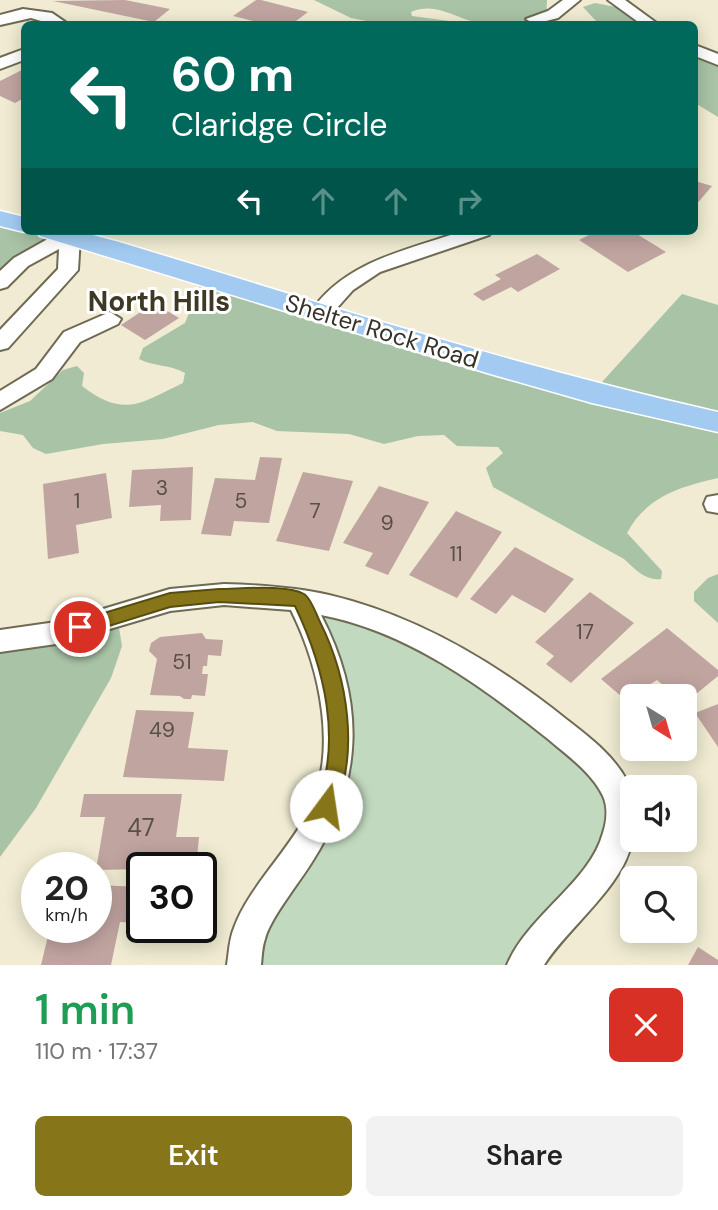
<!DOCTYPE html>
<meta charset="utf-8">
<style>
body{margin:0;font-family:"DM Sans",sans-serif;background:#f2f2f2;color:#222;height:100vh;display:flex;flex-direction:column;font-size:26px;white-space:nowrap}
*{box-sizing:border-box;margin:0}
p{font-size:23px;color:#767676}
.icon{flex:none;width:38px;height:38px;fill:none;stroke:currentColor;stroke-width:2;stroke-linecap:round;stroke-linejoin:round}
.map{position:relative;height:965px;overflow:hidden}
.drawer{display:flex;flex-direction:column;background:#fff;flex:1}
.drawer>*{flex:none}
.hud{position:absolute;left:21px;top:21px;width:677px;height:214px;border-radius:10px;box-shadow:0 4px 18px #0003;background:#00695c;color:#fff;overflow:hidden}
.needle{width:46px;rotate:143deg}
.fabs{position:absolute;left:620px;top:684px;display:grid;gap:14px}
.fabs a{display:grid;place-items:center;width:77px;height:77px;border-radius:10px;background:#fff;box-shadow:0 4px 18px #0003;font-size:35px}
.speed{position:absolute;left:21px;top:852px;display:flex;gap:14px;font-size:35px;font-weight:700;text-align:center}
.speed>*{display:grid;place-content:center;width:91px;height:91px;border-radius:50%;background:#fff;box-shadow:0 4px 18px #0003;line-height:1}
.speed small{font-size:18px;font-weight:400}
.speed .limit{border:4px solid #111;border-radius:10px;background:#fff;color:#111}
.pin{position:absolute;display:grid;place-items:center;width:60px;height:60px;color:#fff;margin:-30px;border:4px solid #fff;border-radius:50%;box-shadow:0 2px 7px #0007}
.me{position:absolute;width:77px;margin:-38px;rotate:14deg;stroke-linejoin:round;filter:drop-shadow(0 0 5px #0008)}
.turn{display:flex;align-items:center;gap:24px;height:147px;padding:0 35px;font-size:32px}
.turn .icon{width:91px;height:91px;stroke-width:2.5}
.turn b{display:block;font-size:49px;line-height:60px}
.lanes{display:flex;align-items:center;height:66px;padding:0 35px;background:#0003;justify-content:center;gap:35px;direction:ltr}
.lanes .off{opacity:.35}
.round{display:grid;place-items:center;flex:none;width:74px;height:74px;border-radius:10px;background:#f2f2f2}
.head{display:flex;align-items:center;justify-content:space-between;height:119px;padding:0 35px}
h1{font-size:42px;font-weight:600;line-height:52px;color:#1e9e55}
.action{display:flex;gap:14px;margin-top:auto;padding:14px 35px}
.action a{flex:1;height:80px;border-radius:10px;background:#877619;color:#fff;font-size:28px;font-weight:600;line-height:80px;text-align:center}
.action a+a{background:#f2f2f2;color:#222}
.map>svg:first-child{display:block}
.green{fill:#c1d9bf}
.forest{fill:#a9c3a6}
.building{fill:#c0a4a0}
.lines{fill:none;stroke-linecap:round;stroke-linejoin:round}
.minor-casing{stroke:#6e6a54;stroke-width:4}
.major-casing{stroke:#fff;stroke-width:3}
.minor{fill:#fff;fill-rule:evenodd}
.major{fill:#a3cbf1;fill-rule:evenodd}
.route{fill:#877619;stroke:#584d10;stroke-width:2}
.labels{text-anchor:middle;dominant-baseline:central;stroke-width:6;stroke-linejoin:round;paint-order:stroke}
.number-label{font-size:21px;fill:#584f47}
.street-label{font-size:24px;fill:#353329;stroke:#fff}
.near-number-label{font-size:24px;fill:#584f47}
.quarter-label{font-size:28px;font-weight:bold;fill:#3d3924;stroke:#fff}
</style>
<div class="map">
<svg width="718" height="965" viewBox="0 0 718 965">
<rect width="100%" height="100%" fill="#f0ebd2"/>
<polygon class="green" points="300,600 445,649 600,766 620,831 524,965 244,965 319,824 338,736"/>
<g class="forest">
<path d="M 314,0 L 547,0 L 546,24 C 525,24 501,26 480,23 C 456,20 438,1 411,12 L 412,16 L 472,24 L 381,24 L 351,18 Z"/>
<polygon points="595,3 621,8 650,24 593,24 597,22 583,7"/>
<polygon points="695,50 718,60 718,117 695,103"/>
<polygon points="0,218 24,225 24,231 49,231 70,236 0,283"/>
<path d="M 204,276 L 592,393 L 682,294 L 718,305 L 718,478 C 680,487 647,496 627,533 L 662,571 L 661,579 C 645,581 635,569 624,559 L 493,487 L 486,468 L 503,453 L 498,447 L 457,446 L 444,435 L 418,436 L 384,444 L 349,434 L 277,431 L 253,422 L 219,425 L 163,439 L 103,444 L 46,454 L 33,448 L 23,435 L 0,431 L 0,413 L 30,401 L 63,370 L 77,366 L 84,373 L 82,386 C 124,418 139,404 183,383 L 185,373 C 170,364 154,367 139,359 L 143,348 L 185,323 Z"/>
<polygon points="718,574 718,623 694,601 694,592 708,578"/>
<polygon points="117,616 122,646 111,678 36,808 0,857 0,641"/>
</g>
<g class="building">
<polygon points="125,0 170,9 154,22 53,1"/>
<polygon points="256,0 261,0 308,12 292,24 265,24 233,16"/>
<polygon points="24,69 24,98 15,103 0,96 0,81"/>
<polygon points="695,181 712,186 695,206"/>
<polygon points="597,231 632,231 666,252 628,272 579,240"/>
<polygon points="537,254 560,269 518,292 511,287 483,301 473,294 501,279 495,275"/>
<polygon points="154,303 179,318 145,340 121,325"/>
<polygon points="260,457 282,458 269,523 234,521 231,536 201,534 215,478 255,480"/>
<polygon points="193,467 191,520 160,521 161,505 129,507 132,470"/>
<polygon points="303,472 353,481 329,551 276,541"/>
<polygon points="106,473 112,518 76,525 79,553 48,559 43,484"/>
<polygon points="379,486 429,502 388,575 365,566 373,553 343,543"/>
<polygon points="456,511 502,532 457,598 409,575"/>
<polygon points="515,547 574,579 545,613 512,595 496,614 470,599"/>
<polygon points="590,592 634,623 571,683 546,664 554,656 535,642"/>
<polygon points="667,628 718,670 718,676 684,704 684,696 676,696 657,680 632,696 628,702 601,679"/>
<polygon points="202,633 206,639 223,640 221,656 208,655 207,666 203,666 202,674 208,674 205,696 192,695 191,699 184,699 180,696 150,695 157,659 149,651 151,643 160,637"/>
<polygon points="718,704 718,747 695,713"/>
<polygon points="136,710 194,712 188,748 228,750 224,781 123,777"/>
<polygon points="84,794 182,794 176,837 199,837 196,868 96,870 105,817 80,817"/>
<polygon points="96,885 142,887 142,923 120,922 111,965 41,965 50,928 96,928"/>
<polygon points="698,947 718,960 718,965 688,965"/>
</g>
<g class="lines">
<defs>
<g id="minor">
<polygon points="563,0 580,0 558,18 534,24 526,19 548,11"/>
<polygon points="608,0 625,0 658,24 641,24"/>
<polygon points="23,9 52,13 68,24 51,24 31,18 0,25 0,15"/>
<polygon points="695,45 718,54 718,65 695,56"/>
<polygon points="24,49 24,60 0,69 0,58"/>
<polygon points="62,231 86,231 80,237 78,270 8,348 0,350 0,330 58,269 59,249 28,266 7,287 0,289 0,271 14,258"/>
<path d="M 463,231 L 492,231 L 489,235 L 380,272 L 353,290 L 328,318 L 314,318 L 310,313 C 344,261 408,250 463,231 Z"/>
<polygon points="110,312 121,319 118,324 80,342 52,379 0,410 0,391 36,369 64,332"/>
<polygon points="718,495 718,513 707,511 704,504 707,497"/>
<path d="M 224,584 C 260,585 294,587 329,595 C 418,616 496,663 566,719 C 588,736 612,754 626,779 C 634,794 635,824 632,841 C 624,886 568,927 544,965 L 507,965 C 528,915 590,882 603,833 C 607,821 608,807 603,796 C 592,773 567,755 548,739 C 482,686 406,631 321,615 C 365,700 364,781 312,862 C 301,880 269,920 265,939 C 262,947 262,956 261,965 L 227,965 C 229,953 229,940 234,928 C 248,889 286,853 306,816 C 340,755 320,668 291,610 L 224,605 L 170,611 L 63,643 L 0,652 L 0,630 L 63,621 L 170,589 Z"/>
</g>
<g id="major">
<polygon points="0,211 24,217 24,231 30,231 24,232 0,226"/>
<path d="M 36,231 L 78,231 L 119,242 C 318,302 515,366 718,412 L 718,432 L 592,403 L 487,373 L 40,236 Z"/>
</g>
</defs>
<use href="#minor" class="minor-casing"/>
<use href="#major" class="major-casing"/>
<use href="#minor" class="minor"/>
<use href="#major" class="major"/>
</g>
<path class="route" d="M 219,589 C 240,589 287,584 304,594 C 311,598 316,614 320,622 C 348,678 360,754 333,813 L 326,815 L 319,813 L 316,806 C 343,741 324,667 295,606 L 219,602 L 170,607 L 80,635 L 71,627 L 74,622 L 170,593 Z"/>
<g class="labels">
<g class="number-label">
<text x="162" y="488">3</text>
<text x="77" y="501">1</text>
<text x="241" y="501">5</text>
<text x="315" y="511">7</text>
<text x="387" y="523">9</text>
<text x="456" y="554">11</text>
<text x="585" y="632">17</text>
<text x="182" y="662">51</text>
<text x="162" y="730">49</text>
</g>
<g class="street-label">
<text transform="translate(382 331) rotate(17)">Shelter Rock Road</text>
</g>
<g class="near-number-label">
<text x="141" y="827">47</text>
</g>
<g class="quarter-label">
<text x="159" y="301">North Hills</text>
</g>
</g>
</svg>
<div class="fabs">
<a><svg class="needle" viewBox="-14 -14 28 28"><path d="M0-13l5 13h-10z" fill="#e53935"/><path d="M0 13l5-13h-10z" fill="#767676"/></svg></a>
<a><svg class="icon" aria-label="sound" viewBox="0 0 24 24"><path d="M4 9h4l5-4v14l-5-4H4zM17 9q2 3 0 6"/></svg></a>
<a><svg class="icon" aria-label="search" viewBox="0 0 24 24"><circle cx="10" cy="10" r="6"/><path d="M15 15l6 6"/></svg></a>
</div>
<div class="speed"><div>20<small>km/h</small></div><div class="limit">30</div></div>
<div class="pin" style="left:80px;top:627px;background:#d93025"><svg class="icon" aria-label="arrive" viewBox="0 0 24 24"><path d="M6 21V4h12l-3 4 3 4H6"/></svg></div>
<svg class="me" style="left:326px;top:806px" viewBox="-20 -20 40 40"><circle r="19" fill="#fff"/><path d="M0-13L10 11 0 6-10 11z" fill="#877619"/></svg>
<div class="hud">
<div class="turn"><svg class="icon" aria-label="left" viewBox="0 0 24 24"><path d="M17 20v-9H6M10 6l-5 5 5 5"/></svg><div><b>60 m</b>Claridge Circle</div></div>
<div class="lanes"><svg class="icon" aria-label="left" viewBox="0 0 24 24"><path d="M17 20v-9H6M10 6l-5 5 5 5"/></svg><svg class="icon off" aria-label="ahead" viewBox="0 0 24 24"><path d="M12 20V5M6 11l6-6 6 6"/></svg><svg class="icon off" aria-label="ahead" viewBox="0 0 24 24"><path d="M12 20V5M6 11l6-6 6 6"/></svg><svg class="icon off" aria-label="right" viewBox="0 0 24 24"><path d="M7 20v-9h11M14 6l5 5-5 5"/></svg></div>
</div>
</div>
<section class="drawer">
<div class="head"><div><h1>1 min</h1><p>110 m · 17:37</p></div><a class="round" style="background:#d93025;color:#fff"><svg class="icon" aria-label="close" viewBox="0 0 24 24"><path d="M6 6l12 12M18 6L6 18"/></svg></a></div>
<div class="action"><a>Exit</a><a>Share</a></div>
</section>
